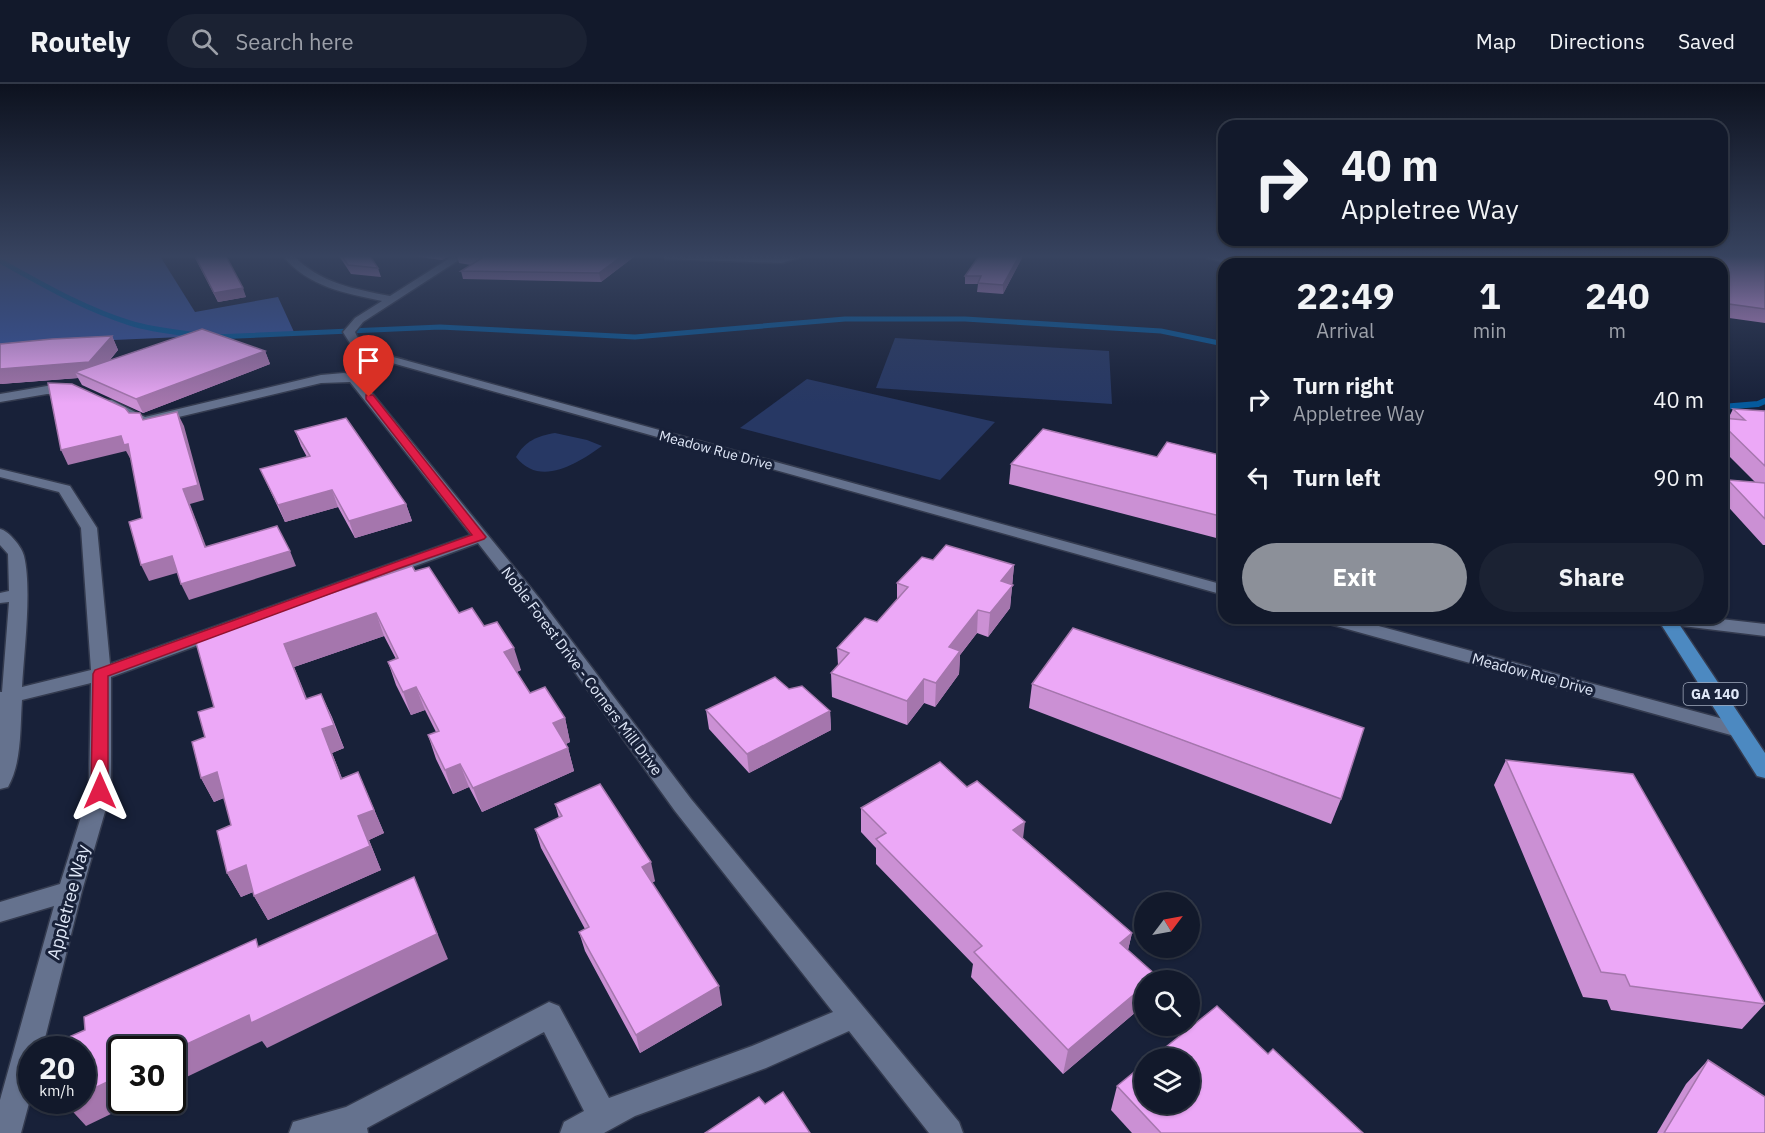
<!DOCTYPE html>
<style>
body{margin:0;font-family:"IBM Plex Sans",sans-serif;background:#1b2233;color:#f1f3f6;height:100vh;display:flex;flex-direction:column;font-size:22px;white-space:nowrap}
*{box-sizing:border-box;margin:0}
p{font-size:20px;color:#9ca0a9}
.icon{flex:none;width:33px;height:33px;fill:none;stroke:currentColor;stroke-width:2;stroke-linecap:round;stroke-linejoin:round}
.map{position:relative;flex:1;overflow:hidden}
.side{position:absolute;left:1218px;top:174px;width:510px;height:366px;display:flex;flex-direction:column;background:#12192b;border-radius:18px;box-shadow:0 2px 4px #0004,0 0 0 2px #313847}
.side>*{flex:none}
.top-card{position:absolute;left:1218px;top:36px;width:510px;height:126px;border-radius:18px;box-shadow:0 2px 4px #0004,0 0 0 2px #313847;background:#12192b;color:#f1f3f6;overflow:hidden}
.needle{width:39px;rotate:58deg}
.tools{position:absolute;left:1134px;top:808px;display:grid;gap:12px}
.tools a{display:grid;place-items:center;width:66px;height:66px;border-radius:50%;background:#12192b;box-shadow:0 2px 4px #0004,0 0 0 2px #313847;font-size:30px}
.speed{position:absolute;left:18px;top:952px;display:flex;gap:12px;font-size:30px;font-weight:700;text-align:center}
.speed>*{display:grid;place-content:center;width:78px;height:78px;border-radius:50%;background:#12192b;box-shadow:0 2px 4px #0004,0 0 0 2px #313847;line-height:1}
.speed small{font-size:15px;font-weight:400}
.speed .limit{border:3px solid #111;border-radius:9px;background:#fff;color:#111}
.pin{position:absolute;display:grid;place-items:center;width:51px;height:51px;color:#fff;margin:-62px -26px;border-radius:50% 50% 50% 0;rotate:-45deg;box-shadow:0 0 6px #0007}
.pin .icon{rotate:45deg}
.me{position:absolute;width:66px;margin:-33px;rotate:0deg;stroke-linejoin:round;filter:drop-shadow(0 0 4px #0008)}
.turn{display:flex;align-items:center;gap:21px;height:126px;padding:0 24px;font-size:27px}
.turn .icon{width:78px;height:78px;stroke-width:2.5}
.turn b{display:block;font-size:42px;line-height:51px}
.eta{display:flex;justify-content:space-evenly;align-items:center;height:102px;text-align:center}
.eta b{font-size:36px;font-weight:700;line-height:42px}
.cta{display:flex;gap:12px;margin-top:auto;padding:12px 24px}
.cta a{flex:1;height:69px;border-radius:36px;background:#8c9099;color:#fff;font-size:24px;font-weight:700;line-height:69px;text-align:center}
.cta a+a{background:#1b2233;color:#f1f3f6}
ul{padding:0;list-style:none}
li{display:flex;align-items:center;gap:18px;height:78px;padding:0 24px}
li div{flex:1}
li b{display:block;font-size:22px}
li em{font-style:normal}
header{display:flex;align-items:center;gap:36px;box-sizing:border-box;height:84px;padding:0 30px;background:#12192b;border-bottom:2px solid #313847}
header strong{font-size:28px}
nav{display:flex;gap:33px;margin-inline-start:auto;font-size:21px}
.search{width:420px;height:54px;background:#1b2233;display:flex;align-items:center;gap:15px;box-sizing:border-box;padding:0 21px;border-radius:33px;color:#9ca0a9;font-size:22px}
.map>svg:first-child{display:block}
.green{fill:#273864}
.forest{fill:#3754a0}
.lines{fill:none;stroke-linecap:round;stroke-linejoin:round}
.stream-far1{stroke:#055a9c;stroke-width:5}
.stream{stroke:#055a9c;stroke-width:6}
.minor-casing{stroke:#343b4f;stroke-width:3}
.primary-casing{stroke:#343b4f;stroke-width:3}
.minor{fill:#65728e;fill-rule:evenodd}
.primary{fill:#4c89c1;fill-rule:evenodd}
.wall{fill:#cb90d4}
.shaded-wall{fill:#a576ad}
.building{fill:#eca8f7;stroke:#a576ad;stroke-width:1.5}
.route{fill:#e11d48;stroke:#92132f;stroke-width:1.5}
.labels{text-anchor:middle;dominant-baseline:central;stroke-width:6;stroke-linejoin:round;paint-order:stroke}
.far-street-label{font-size:14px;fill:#dfe7f7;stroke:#182139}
.shield{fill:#182139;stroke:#a3acbe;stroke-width:1.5}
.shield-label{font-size:14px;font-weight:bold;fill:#dfe7f7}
.street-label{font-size:15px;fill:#dfe7f7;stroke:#182139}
.near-street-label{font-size:18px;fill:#dfe7f7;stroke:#182139}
</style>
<header>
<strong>Routely</strong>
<div class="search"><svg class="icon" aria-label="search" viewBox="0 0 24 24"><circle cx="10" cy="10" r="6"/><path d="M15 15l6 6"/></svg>Search here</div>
<nav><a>Map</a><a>Directions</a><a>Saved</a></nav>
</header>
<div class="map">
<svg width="1765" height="1049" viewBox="0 0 1765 1049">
<rect width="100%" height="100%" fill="#182139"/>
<g class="green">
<polygon points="895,254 1109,267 1112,320 876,304"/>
<polygon points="807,295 995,338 940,396 740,344"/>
<path d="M 555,349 L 587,356 L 602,362 C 578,379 540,404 516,373 C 525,357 537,352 555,349 Z"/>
</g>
<polygon class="forest" points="0,172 160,172 195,228 278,213 294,248 0,261"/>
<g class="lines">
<g class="stream-far1">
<path d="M 0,177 C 42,200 84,225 130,239 C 152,246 175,248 198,251"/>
<polyline points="214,253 440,243 635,253 845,235 965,235 1161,247 1224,260"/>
</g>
<polyline class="stream" points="1722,323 1758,320 1765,317"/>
<defs>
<g id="minor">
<path d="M 283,172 L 294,172 C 320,199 354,205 390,212 L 453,172 L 465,172 L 363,238 L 355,248 C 363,269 390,271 408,277 L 1224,501 L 1224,511 L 367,272 L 353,264 L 343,248 L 355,234 L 382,217 C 345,209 308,203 283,172 Z"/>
<polygon points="661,172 806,172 782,179 666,175"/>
<polygon points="1200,172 1228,173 1240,180 1228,180"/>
<path d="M 344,289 L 358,292 L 540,515 L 691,715 L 959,1038 L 963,1049 L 929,1049 L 849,947 L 766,984 L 635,1032 L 604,1049 L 560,1049 L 564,1038 L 584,1027 L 544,948 L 367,1044 L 368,1049 L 289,1049 L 293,1038 L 346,1023 L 549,918 L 559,922 L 609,1014 L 752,962 L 833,928 L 675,727 L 528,523 L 478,459 L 111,593 L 111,707 L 82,807 L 42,966 L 32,966 L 32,1008 L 21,1049 L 0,1049 L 0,1016 L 54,822 L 0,838 L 0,818 L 60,800 L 89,707 L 91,599 L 22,616 C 20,644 22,678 8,703 L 0,705 L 0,608 L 2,608 L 9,518 L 0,519 L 0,509 L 9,507 L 8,470 L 0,461 L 0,445 C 9,447 22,463 24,472 C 32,505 24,567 22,603 L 91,586 L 81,444 L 59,408 L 0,393 L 0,385 L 70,402 L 97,444 L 110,580 L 471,451 L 350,298 L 321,299 L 141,342 L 100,319 L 102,316 L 112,316 L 145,333 L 321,291 Z"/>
<polygon points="47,302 73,302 79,306 73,310 47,310 0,318 0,310"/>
<polygon points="1319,534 1349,534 1738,639 1745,641 1748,646 1745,651 1738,653 1322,538"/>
<polygon points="1657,534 1712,534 1765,540 1765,552 1666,540 1660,538"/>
</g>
<g id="primary">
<polygon points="1553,172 1563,172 1569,180 1559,180"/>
<polygon points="1657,534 1675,534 1765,669 1765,694 1757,692"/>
</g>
</defs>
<use href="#minor" class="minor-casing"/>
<use href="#primary" class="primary-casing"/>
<use href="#minor" class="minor"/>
<use href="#primary" class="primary"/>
</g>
<g class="wall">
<polygon points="194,172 226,172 246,213 218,218"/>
<polygon points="339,172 370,172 378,184 381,193 351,190"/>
<polygon points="411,172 449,172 442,176"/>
<polygon points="457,172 635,172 601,198 463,195 461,187 471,181 459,179"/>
<polygon points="1023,172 1003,210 977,208 978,200 965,200 965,192"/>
<polygon points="1647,172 1765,172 1765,239 1722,233 1722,180 1679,180 1678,177"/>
<polygon points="112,252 118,266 110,276 265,267 270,280 143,329 82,301 78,294 0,300"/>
<polygon points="1733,325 1765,327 1765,461 1763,461 1722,416 1722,407 1728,396 1755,398 1722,365 1722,334 1728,335"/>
<polygon points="295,347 406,420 412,437 355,454 338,423 285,438 260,385 307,373 301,362"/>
<polygon points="1224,372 1224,456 1009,400 1011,380 1157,373"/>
<polygon points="933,476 1014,481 1010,524 988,553 977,549 960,571 959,590 935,623 924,619 907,641 832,613 831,589 838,581 837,564 877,538 897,516 897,499"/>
<polygon points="415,487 459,529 484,542 521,586 517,588 530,609 565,634 570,658 566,660 568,664 574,687 482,728 469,703 453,710 436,675 428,651 436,648 425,626 411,631 396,601 388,578 396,575 384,552 294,583 307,615 321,610 332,633 344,664 332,669 342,694 358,688 368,711 384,749 369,756 381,786 268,836 254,812 253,808 241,813 227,789 231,741 224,714 214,718 201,694 205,653 214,623"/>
<polygon points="1032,600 1341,715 1331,740 1029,624"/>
<polygon points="789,605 830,627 831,646 749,689 709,645 706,626"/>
<polygon points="1506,676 1765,920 1742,945 1611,926 1607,916 1583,913 1494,701"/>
<polygon points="555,720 655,797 652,799 722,921 640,969 585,867 579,848 585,845 541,764 535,745 559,734"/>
<polygon points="861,724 1023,754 1132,849 1128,866 1144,897 1144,921 1063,990 971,893 973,880 876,780 876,764 861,748"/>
<polygon points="1268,970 1363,1049 1132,1049 1111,1026 1117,1002"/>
<polygon points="1708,976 1765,1049 1657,1049 1686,1000"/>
</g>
<g class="shaded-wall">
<polygon points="441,172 449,172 442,176"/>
<polygon points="622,172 635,172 601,198 599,189"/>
<polygon points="1019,172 1023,172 1003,210 1003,201"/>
<polygon points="243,204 246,213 218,218 214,209"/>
<polygon points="112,252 118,266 96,292 75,288 78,294 0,300 0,285"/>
<polygon points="265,267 270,280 143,329 136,315"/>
<polygon points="177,328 184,342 204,416 190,420 212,478 205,463 183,405"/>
<polygon points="121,352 128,360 131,376 126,367 68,381 61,366"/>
<polygon points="332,406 338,423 285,438 278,421"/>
<polygon points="406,420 412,437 355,454 349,437"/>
<polygon points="290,467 296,482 189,516 181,500"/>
<polygon points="172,472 180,488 149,497 141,481"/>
<polygon points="1014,481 1010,524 988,553 990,529 1001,497"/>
<polygon points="978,526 977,549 960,571 959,590 935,623 936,599 949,563"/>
<polygon points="376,529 384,552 294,583 317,638 284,560"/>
<polygon points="514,564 521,586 510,590 504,568"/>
<polygon points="924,595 924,619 907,641 907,617"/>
<polygon points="416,603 425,626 411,631 403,608"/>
<polygon points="321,610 344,664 332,669 351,718 341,695 322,645"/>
<polygon points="830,627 831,646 749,689 747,670"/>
<polygon points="565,634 570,658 559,663 553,639"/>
<polygon points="568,664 574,687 482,728 473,704"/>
<polygon points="460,680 469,703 453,710 445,686"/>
<polygon points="217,688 230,711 214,718 201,694"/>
<polygon points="358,688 384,749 369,756 381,786 268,836 254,812 358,732"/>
<polygon points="1025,738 1022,763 1013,746"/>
<polygon points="651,778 655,797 646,802 642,783"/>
<polygon points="246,781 260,805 241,813 227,789"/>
<polygon points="414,793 448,875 267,964 262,957 172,1000 172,967"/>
<polygon points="1132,849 1126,874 1120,859"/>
<polygon points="719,902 722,921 640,969 636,951"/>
<polygon points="1144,902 1144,921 1063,990 1068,966"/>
<polygon points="122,991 122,1017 138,1017 86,1042 64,1018 67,1017 82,1017 82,1010"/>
</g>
<g class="building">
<polygon points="195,172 226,172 243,204 214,209"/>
<polygon points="342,172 370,172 378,184 348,181"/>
<polygon points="467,172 622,172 599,189 461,187 482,174"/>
<polygon points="979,172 1019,172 1003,201 978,199 981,192 965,192"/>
<polygon points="1686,172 1765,172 1765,225 1722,219 1722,180 1689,180"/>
<polygon points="202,245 265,267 136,315 75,288"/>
<polygon points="112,252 89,278 0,285 0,260 52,255"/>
<polygon points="48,299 72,300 125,324 129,329 140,329 143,336 177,328 198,401 183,405 205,463 277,442 290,467 181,500 172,472 141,481 129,438 142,434 128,360 124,361 121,352 61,366"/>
<polygon points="1733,325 1765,327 1765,382 1722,340 1722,334 1745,336"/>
<polygon points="346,334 406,420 349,437 332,406 278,421 260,385 310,372 295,347"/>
<polygon points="1043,345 1157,373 1167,358 1224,372 1224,433 1011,380"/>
<polygon points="1728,396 1765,399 1765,435"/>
<polygon points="946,461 1014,481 1001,497 1013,501 990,529 978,526 949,563 960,567 936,599 924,595 907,617 831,589 849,569 837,564 865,534 877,538 908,503 897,499 922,473 933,476"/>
<polygon points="412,482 415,487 429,483 459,529 472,524 484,542 497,538 514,564 504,568 530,609 545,603 565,634 553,639 568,664 473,704 460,680 445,686 428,651 439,647 416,603 403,608 388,578 398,574 376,529 284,560 306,615 321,610 334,641 322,645 341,695 358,688 374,726 358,732 370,762 254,812 246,781 227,789 217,747 231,741 217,688 201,694 192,658 205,653 198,628 214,623 195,555"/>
<polygon points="1073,544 1364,644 1341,715 1032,600"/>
<polygon points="775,593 789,605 802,602 830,627 747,670 706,626"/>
<polygon points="1506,676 1633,690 1765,920 1630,902 1625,891 1601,888"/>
<polygon points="940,678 967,703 977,697 1025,738 1013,746 1132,849 1120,859 1157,892 1151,897 1144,897 1144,902 1068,966 974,868 982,862 876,755 886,749 861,724"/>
<polygon points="600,700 651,778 642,783 719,902 636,951 579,848 589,843 535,745 562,732 555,720"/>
<polygon points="414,793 437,850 251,939 249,931 172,967 172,966 122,966 122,991 82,1010 82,966 61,966 60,957 85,946 84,933 256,855 258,863"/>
<polygon points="1217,922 1268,970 1273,965 1363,1049 1161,1049 1117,1002 1144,980 1144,1020 1190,1020 1190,975 1151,975"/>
<polygon points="1708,976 1765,1013 1765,1049 1664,1049"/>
<polygon points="783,1008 810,1049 705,1049 759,1013 765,1020"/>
</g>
<linearGradient id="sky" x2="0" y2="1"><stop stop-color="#0d121f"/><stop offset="0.54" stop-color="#37435f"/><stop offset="1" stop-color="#37435f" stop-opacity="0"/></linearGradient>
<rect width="1765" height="319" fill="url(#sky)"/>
<polygon class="route" points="366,311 373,311 486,453 484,455 397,485 108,592 108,707 106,711 100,713 94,711 91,707 93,590 95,586 472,451 366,315"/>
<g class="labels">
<g class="far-street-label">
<text transform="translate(716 366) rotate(15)">Meadow Rue Drive</text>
</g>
<rect class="shield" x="1683.5" y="599" width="63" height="22" rx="4.5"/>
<g class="shield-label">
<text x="1715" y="610">GA 140</text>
</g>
<g class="street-label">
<text transform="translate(582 587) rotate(53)">Noble Forest Drive - Corners Mill Drive</text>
<text transform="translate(1533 590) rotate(15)">Meadow Rue Drive</text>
</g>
<g class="near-street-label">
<text transform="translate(68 818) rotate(-75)">Appletree Way</text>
</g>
</g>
</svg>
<div class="tools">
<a><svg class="needle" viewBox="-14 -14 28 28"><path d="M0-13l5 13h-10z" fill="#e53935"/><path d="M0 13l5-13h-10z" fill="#9ca0a9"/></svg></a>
<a><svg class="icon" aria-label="search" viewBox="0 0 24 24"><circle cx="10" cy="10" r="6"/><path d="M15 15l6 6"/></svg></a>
<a><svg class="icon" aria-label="layers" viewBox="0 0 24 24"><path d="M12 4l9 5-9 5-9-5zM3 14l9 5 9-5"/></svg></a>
</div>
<div class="speed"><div>20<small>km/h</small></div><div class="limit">30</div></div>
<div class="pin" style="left:369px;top:313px;background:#d93025"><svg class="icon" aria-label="arrive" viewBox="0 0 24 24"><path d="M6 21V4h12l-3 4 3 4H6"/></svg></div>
<svg class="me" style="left:100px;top:707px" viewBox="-20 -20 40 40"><path d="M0-17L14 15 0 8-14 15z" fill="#e11d48" stroke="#fff" stroke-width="4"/></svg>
<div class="top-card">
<div class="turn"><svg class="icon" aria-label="right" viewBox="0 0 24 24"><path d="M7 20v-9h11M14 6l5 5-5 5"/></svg><div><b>40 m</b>Appletree Way</div></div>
</div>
<section class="side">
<div class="eta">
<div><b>22:49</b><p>Arrival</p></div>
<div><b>1</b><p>min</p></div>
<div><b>240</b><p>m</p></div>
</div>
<ul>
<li><svg class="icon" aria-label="right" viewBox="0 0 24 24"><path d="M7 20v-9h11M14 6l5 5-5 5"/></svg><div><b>Turn right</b><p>Appletree Way</p></div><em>40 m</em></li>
<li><svg class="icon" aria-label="left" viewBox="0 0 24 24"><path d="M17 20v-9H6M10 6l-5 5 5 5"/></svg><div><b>Turn left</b></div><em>90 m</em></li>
</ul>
<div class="cta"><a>Exit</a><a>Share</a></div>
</section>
</div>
